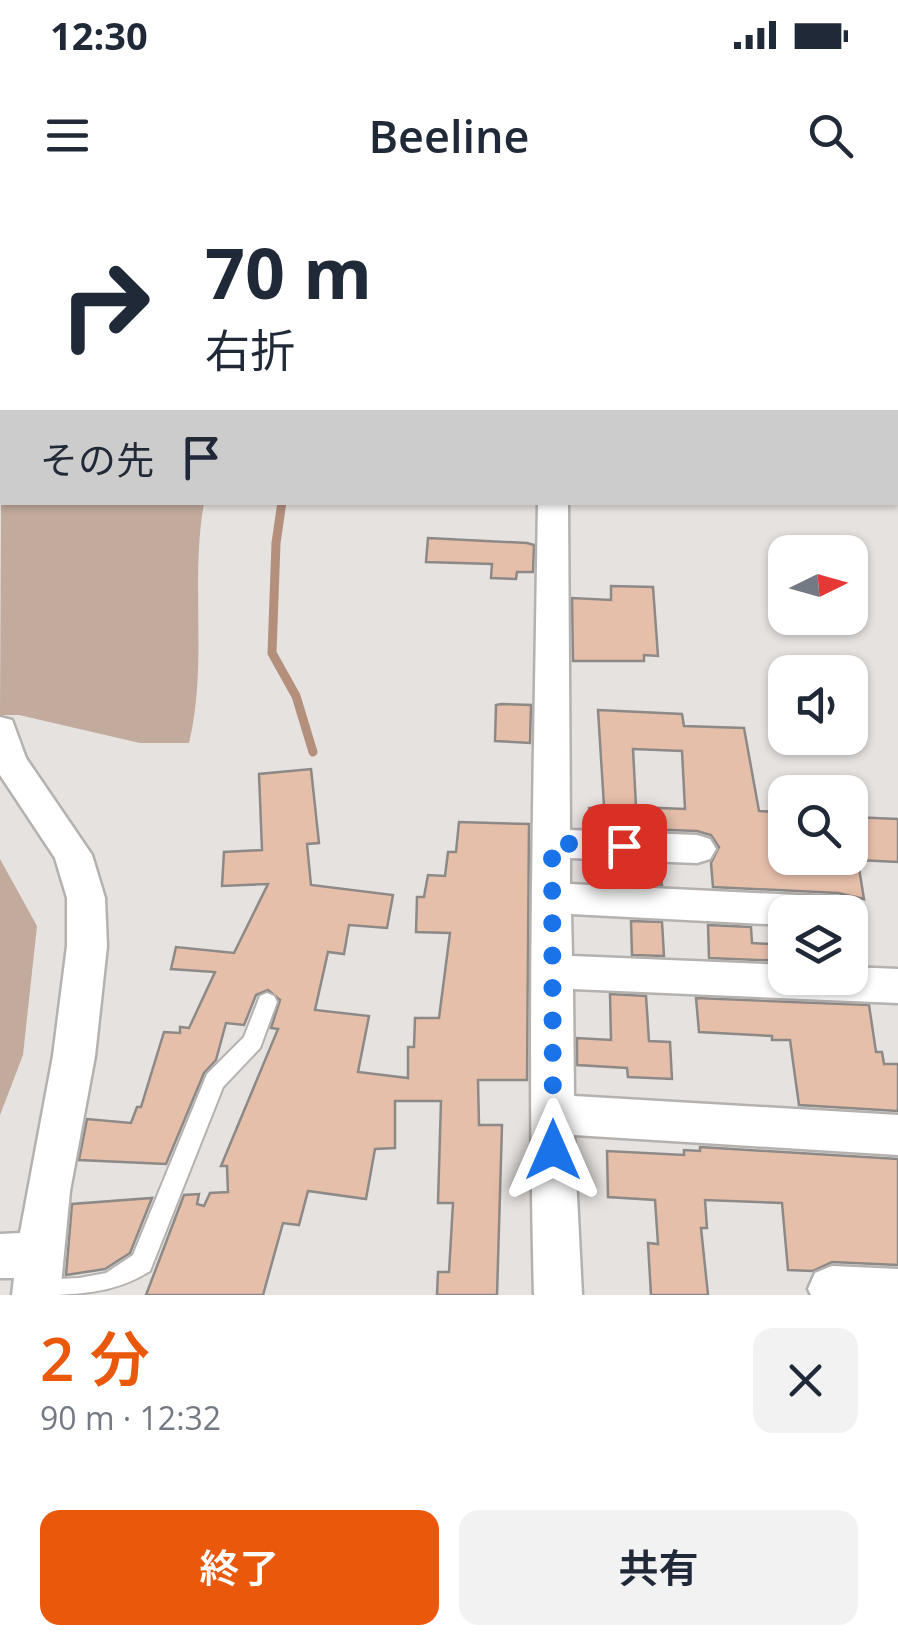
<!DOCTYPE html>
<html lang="ja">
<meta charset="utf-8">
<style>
body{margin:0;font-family:"Open Sans","Noto Sans JP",sans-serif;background:#f2f2f3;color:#1f2937;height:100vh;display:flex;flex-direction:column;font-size:38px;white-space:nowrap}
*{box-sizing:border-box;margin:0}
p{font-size:32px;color:#747a83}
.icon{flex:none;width:55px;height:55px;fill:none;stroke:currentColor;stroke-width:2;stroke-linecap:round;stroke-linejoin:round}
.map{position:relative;height:1095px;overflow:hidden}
.sheet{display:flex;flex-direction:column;background:#fff;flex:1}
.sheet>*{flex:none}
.banner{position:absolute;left:0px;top:0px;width:900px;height:305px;box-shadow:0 2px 8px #0004;background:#fff;color:#1f2937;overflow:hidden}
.needle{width:65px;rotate:85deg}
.buttons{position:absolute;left:768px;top:335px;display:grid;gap:20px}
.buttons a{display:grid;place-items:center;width:100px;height:100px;border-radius:20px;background:#fff;box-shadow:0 2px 8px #0004;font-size:50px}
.pin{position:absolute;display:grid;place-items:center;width:85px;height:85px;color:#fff;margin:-42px;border-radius:20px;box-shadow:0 5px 15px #0006}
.me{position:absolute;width:110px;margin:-55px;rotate:0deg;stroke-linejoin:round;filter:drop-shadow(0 0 8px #0008)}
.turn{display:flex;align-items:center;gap:35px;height:210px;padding:0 40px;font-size:45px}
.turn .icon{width:130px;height:130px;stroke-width:2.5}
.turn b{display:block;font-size:70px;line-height:85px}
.then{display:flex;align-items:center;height:95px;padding:0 40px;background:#0003;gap:20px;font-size:38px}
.round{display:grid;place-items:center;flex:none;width:105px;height:105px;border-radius:20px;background:#f2f2f3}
.headline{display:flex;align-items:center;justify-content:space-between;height:170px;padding:0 40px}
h1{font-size:60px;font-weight:600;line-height:75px;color:#ea580c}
.cta{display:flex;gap:20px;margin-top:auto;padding:20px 40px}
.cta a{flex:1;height:115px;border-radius:20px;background:#ea580c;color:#fff;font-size:40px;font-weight:600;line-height:115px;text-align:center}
.cta a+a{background:#f2f2f3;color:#1f2937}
.status{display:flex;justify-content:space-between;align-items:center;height:70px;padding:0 50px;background:#fff;direction:ltr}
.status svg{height:28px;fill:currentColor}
header{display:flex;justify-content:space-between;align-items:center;height:130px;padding:0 40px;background:#fff;font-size:45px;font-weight:600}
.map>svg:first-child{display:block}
.green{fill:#c2aa9d}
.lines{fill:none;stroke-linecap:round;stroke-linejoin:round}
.stream{stroke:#b48f7c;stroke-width:9}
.building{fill:#e6bfab;stroke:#8d8987;stroke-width:2.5;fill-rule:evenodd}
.lane-casing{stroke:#b5b1af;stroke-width:4}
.street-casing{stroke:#b5b1af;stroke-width:5}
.lane{fill:#fff;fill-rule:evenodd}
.street{fill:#fff;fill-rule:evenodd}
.route{stroke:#1a73e8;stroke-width:18;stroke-dasharray:0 32.4}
</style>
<div class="status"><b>12:30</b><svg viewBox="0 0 49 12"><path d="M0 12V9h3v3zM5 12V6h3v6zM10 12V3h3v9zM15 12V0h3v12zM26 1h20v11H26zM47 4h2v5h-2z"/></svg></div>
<header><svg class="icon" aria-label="menu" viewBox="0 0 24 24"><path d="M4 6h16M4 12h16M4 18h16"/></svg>Beeline<svg class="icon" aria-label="search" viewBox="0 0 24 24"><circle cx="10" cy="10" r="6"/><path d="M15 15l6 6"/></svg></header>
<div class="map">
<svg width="898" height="1095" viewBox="0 0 898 1095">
<rect width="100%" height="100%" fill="#e6e2df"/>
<g class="green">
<path d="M 2,119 L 2,302 L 204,303 C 190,382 208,464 189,543 L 140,543 L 19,515 L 0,515 Z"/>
<polygon points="0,659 37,726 23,855 0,915"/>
</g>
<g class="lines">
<polyline class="stream" points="282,302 276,343 272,453 296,496 313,552"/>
</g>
<g class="building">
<polygon points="428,338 527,343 534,345 533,372 517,372 516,379 491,378 492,364 426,362"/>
<polygon points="611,386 653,387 658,456 644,455 644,461 573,461 572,398 611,400"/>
<polygon points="501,504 531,505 530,543 495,541 496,505"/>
<path d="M 598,510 L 682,514 L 684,526 L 744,528 L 759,611 L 780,612 L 785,665 L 859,668 L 864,699 L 838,693 L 713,687 L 711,663 L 719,647 L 711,635 L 697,631 L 590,627 L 589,608 L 604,606 ZM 633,549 L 682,551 L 685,609 L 636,607 Z"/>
<polygon points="311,569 319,643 307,644 311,685 393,695 387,728 349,725 344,754 328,752 315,810 369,816 358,872 408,878 408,847 414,847 415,818 439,818 450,733 416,732 417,697 424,697 428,675 445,676 448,652 456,652 459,622 529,624 527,880 478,880 479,925 502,925 497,1095 437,1095 438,1072 449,1072 453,1003 438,1003 441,901 395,901 395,948 375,949 366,999 308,991 299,1025 283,1023 263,1095 146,1095 184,995 199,994 197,1004 204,1006 210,993 228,992 227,966 221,966 278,829 271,828 280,800 268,790 256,795 244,825 226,823 216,860 204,873 166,964 79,960 87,919 131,923 137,907 141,907 164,832 180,833 180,827 189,828 215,772 171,769 176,747 234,753 268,684 222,686 224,652 262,650 259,574"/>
<polygon points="851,617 898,619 898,662 859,660"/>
<polygon points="592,663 660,665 662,685 592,681"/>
<polygon points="631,721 662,722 664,756 632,755"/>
<polygon points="708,725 751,727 752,743 785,745 785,761 709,758"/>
<polygon points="610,794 646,796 649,841 670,842 672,879 628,877 627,868 577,865 577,838 611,840"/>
<polygon points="696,798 869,805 876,852 882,852 884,864 898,864 898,911 799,905 790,840 772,840 772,836 699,832"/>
<polygon points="700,947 898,959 898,1065 832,1062 813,1071 788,1070 782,1003 705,1000 707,1028 701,1028 708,1095 651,1095 648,1043 658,1044 655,1000 608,997 607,951 684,955 684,950 700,951"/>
<polygon points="152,998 130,1053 105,1069 66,1075 72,1004"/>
</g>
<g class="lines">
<defs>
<path id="lane" d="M 267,793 L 274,796 L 277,802 L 260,848 L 223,887 L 150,1071 C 112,1095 73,1095 25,1095 L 28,1084 L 36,1080 L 79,1078 L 106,1073 L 133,1055 L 207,874 L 244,837 L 260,796 Z"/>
<g id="street">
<path d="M 538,302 L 568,302 L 570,630 L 697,635 L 710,639 L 716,649 L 710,659 L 697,663 L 570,658 L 570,684 L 838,697 L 852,701 L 857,712 L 850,723 L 850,712 L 785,712 L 785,725 L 571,714 L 572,756 L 785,765 L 785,778 L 850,778 L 850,767 L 898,769 L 898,803 L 573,789 L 574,896 L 898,915 L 898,955 L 574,935 L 582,1095 L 534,1095 C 527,831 534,567 538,302 Z"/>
<polygon points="0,517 12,520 26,558 92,655 105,698 107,746 95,856 70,991 60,1095 12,1095 14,1078 0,1078 0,1034 20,1033 53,856 67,746 67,698 55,658 0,575"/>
<polygon points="832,1066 898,1069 898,1095 811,1095 808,1089 815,1073"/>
</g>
</defs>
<use href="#lane" class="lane-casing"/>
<use href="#street" class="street-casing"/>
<use href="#lane" class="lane"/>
<use href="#street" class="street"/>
</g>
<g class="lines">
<polyline class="route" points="553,950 552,643 624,646"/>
</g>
</svg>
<div class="buttons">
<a><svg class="needle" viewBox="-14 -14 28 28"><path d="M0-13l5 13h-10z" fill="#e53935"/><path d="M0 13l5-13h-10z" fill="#747a83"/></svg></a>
<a><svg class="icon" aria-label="sound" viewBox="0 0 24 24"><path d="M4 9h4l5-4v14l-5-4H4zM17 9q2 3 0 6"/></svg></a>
<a><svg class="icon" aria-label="search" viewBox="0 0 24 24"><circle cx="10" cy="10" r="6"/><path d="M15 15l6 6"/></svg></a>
<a><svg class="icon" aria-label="layers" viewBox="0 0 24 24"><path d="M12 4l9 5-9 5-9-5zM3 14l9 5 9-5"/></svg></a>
</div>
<div class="pin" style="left:624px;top:646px;background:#d93025"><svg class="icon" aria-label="arrive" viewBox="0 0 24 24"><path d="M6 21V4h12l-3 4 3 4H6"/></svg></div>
<svg class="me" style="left:553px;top:950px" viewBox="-20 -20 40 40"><path d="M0-17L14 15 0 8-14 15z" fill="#1a73e8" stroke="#fff" stroke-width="4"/></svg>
<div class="banner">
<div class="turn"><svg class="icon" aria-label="right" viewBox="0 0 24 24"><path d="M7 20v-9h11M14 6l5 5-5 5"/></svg><div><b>70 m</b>右折</div></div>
<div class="then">その先<svg class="icon" aria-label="arrive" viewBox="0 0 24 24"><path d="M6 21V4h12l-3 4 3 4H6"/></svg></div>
</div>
</div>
<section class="sheet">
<div class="headline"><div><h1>2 分</h1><p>90 m · 12:32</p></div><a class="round"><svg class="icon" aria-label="close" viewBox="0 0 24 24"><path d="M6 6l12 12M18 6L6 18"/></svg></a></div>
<div class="cta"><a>終了</a><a>共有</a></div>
</section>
